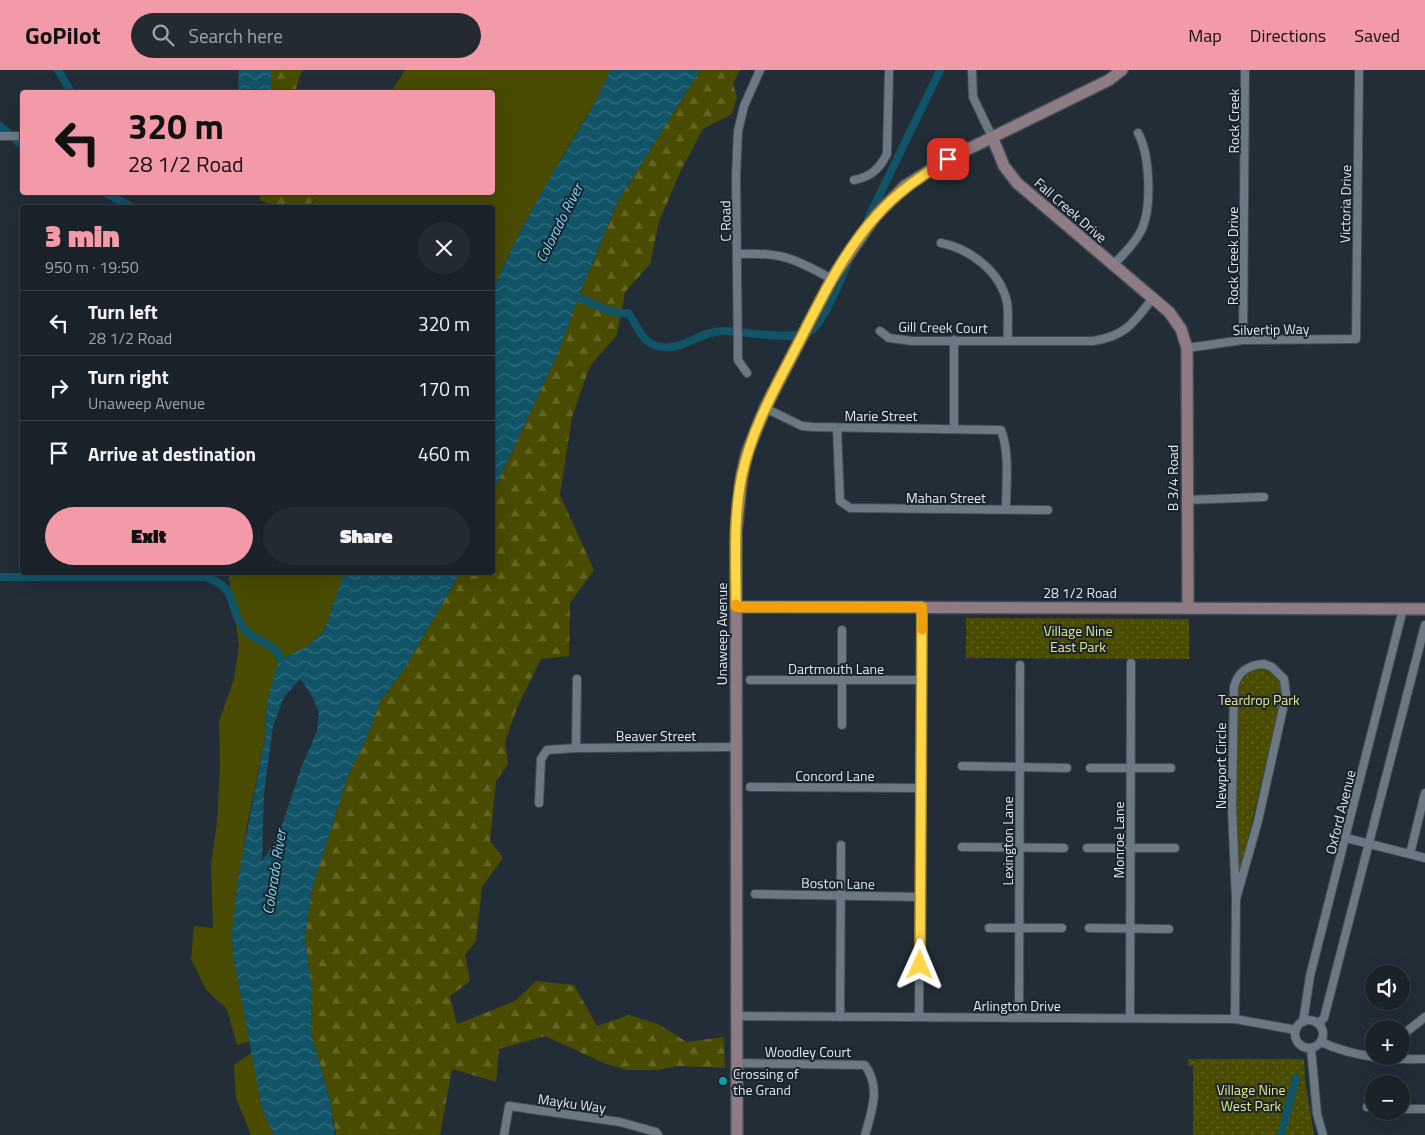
<!DOCTYPE html>
<meta charset="utf-8">
<style>
body{margin:0;font-family:"Titillium Web",sans-serif;background:#232a31;color:#f1f3f6;height:100vh;display:flex;flex-direction:column;font-size:19px;white-space:nowrap}
*{box-sizing:border-box;margin:0}
p{font-size:16px;color:#9fa4a8}
.icon{flex:none;width:28px;height:28px;fill:none;stroke:currentColor;stroke-width:2;stroke-linecap:round;stroke-linejoin:round}
.map{position:relative;flex:1;overflow:hidden}
.sheet{position:absolute;left:20px;top:135px;width:475px;height:370px;display:flex;flex-direction:column;background:#1a2229;border-radius:5px;box-shadow:0 5px 20px #0002,0 0 0 1px #383f46}
.sheet>*{flex:none}
.hud{position:absolute;left:20px;top:20px;width:475px;height:105px;border-radius:5px;box-shadow:0 5px 20px #0002,0 0 0 1px #383f46;background:#f39aa9;color:#111;overflow:hidden}
.fabs{position:absolute;left:1365px;top:895px;display:grid;gap:10px}
.fabs a{display:grid;place-items:center;width:45px;height:45px;border-radius:50%;background:#1a2229;box-shadow:0 5px 20px #0002,0 0 0 1px #383f46;font-size:25px}
.pin{position:absolute;display:grid;place-items:center;width:42px;height:42px;color:#fff;margin:-21px;border-radius:10px;box-shadow:0 2px 8px #0006}
.me{position:absolute;width:55px;margin:-28px;rotate:1deg;stroke-linejoin:round;filter:drop-shadow(0 0 4px #0008)}
.turn{display:flex;align-items:center;gap:18px;height:105px;padding:0 25px;font-size:22px}
.turn .icon{width:65px;height:65px;stroke-width:2.5}
.turn b{display:block;font-size:35px;line-height:42px}
.round{display:grid;place-items:center;flex:none;width:52px;height:52px;border-radius:26px;background:#232a31}
.headline{display:flex;align-items:center;justify-content:space-between;height:85px;padding:0 25px}
h1{font-size:30px;font-weight:800;line-height:38px;color:#f39aa9}
.cta{display:flex;gap:10px;margin-top:auto;padding:10px 25px}
.cta a{flex:1;height:58px;border-radius:30px;background:#f39aa9;color:#111;font-size:20px;font-weight:800;line-height:58px;text-align:center}
.cta a+a{background:#232a31;color:#f1f3f6}
ul{padding:0;list-style:none}
li{display:flex;align-items:center;gap:15px;height:65px;padding:0 25px;border-top:1px solid #383f46}
li div{flex:1}
li b{display:block;font-size:19px}
li em{font-style:normal}
header{display:flex;align-items:center;gap:30px;box-sizing:border-box;height:70px;padding:0 25px;background:#f39aa9;color:#111}
header strong{font-size:24px}
nav{display:flex;gap:28px;margin-inline-start:auto;font-size:18px}
.search{width:350px;height:45px;background:#232a31;display:flex;align-items:center;gap:12px;box-sizing:border-box;padding:0 18px;border-radius:28px;color:#9fa4a8;font-size:19px}
.map>svg:first-child{display:block}
.grass{fill:#494b01}
.forest{fill:url(#forest-firs)}
.park{fill:url(#park-dots)}
.water{fill:url(#water-waves);fill-rule:evenodd}
.lines{fill:none;stroke-linecap:round;stroke-linejoin:round}
.canal{stroke:#115468;stroke-width:8}
.street-casing{stroke:#424c54;stroke-width:10}
.secondary-casing{stroke:#424c54;stroke-width:14}
.street{stroke:#6c7884;stroke-width:8}
.secondary{stroke:#8f7b84;stroke-width:11}
.route-casing{stroke:#a68a30;stroke-width:12}
.route{stroke:#ffd54a;stroke-width:9}
.slow{stroke:#f59e0b;stroke-width:9}
.culture-dot{fill:#0f9aa8;stroke:#19232d;stroke-width:2}
.labels{text-anchor:middle;dominant-baseline:central;stroke-width:4;stroke-linejoin:round;paint-order:stroke}
.street-label{font-size:14px;fill:#e0e7ee;stroke:#19232d}
.park-label{font-size:14px;fill:#e5e98a;stroke:#19232d}
.poi-label{font-size:14px;fill:#e0e7ee;stroke:#19232d;text-anchor:start}
.water-label{font-size:15px;font-style:italic;fill:#80d8f6;stroke:#19232d}
</style>
<header>
<strong>GoPilot</strong>
<div class="search"><svg class="icon" aria-label="search" viewBox="0 0 24 24"><circle cx="10" cy="10" r="6"/><path d="M15 15l6 6"/></svg>Search here</div>
<nav><a>Map</a><a>Directions</a><a>Saved</a></nav>
</header>
<div class="map">
<svg width="1425" height="1065" viewBox="0 0 1425 1065">
<defs>
<pattern id="forest-firs" width="22" height="20" patternUnits="userSpaceOnUse" patternTransform="scale(1.25)"><rect width="22" height="20" fill="#494b01"/><path d="M5 1l3.5 6h-7zM16 11l3.5 6h-7z" fill="#636526"/></pattern>
<pattern id="park-dots" width="8" height="8" patternUnits="userSpaceOnUse" patternTransform="scale(1.25)"><rect width="8" height="8" fill="#494b01"/><path d="M2 2h.1M6 6h.1" fill="none" stroke="#636526" stroke-width="1.8" stroke-linecap="round"/></pattern>
<pattern id="water-waves" width="16" height="10" patternUnits="userSpaceOnUse" patternTransform="scale(1.25)"><rect width="16" height="10" fill="#115468"/><path d="M0 5q4-4 8 0t8 0" fill="none" stroke="#336d7e"/></pattern>
</defs>
<rect width="100%" height="100%" fill="#222d37"/>
<g class="grass">
<path d="M 405,0 L 610,0 C 600,28 583,51 568,77 C 541,124 513,171 493,220 L 492,138 L 310,138 L 311,134 L 325,123 L 492,122 L 492,22 L 391,22 Z"/>
<polygon points="228,503 344,503 324,561 309,575 267,632 265,668 247,756 232,861 233,885 251,971 237,975 227,939 206,920 191,889 194,856 213,858 211,794 217,752 220,696 219,651 234,609 239,575"/>
<polygon points="253,982 262,1038 274,1065 251,1065 236,1028 234,995"/>
</g>
<g class="forest">
<polygon points="271,0 302,0 295,22 271,22"/>
<polygon points="700,0 740,0 733,14 737,26 732,44 703,59 680,102 659,152 650,194 625,222 617,265 590,296 572,347 560,425 594,500 570,533 569,586 541,589 517,638 505,672 508,694 496,711 490,771 503,788 482,817 476,871 465,885 470,911 450,926 457,954 515,931 536,911 574,915 597,956 629,945 658,954 687,972 724,967 725,998 678,996 657,1000 628,1000 606,994 545,966 499,979 496,1012 452,999 440,1065 336,1065 330,1030 312,967 311,915 305,867 312,819 349,703 365,672 381,630 405,598 460,503 492,502 493,422 559,281 578,228 618,131"/>
<polygon points="260,123 260,122 325,123 311,133 310,138 275,137 260,130"/>
</g>
<g class="park">
<polygon points="966,548 1189,549 1189,589 966,588"/>
<path d="M 1256,598 C 1273,598 1280,605 1283,621 L 1240,802 L 1237,799 L 1236,625 C 1239,611 1242,602 1256,598 Z"/>
<polygon points="1188,989 1304,989 1305,1010 1314,1065 1193,1065 1193,996 1188,996"/>
</g>
<g class="water">
<polygon points="239,0 271,0 271,22 238,22"/>
<path d="M 610,0 L 700,0 L 618,131 L 578,228 L 559,281 L 493,422 L 493,220 C 513,172 539,126 566,81 C 582,54 599,29 610,0 Z"/>
<path d="M 344,503 L 460,503 L 405,598 L 381,630 L 365,672 L 349,703 L 312,819 L 305,867 L 311,915 L 312,967 L 330,1030 L 335,1065 L 274,1065 L 262,1038 L 233,885 L 232,861 L 238,809 L 265,668 L 267,632 L 278,591 L 309,575 L 324,561 ZM 300,609 L 311,624 L 319,642 L 317,661 L 301,698 L 278,767 L 262,791 L 264,723 L 273,656 L 284,627 Z"/>
</g>
<g class="lines">
<g class="canal">
<polyline points="58,0 71,22"/>
<polyline points="0,56 22,75"/>
<polyline points="104,122 133,138"/>
<polyline points="868,149 940,0"/>
<path d="M 578,228 C 595,233 610,245 628,243 C 638,255 640,271 657,276 C 681,283 699,261 723,261 C 744,261 798,273 813,259 C 827,245 840,210 849,191"/>
<path d="M 0,507 L 204,507 C 239,515 228,540 245,560 C 256,572 275,573 281,589"/>
<polyline points="1281,1065 1296,1008"/>
</g>
<defs>
<g id="street">
<polyline points="972,0 973,27 993,69"/>
<polyline points="0,66 22,66"/>
<path d="M 854,110 C 871,107 879,99 887,84 L 889,0"/>
<path d="M 941,173 C 970,179 1000,201 1007,232 C 1009,244 1007,258 1008,271"/>
<path d="M 738,184 C 781,182 794,188 832,209"/>
<path d="M 1112,196 C 1123,185 1135,173 1142,159 C 1152,136 1150,85 1138,63"/>
<path d="M 880,261 L 889,268 L 912,271 L 1093,271 C 1125,266 1133,254 1152,229"/>
<polyline points="954,270 954,358"/>
<polyline points="1243,270 1245,0"/>
<polyline points="1187,278 1243,270 1356,269 1359,0"/>
<polyline points="747,303 738,290 736,106 738,61 744,36 760,0"/>
<path d="M 765,338 L 802,356 L 813,357 L 1001,360 C 1010,383 1006,414 1006,439"/>
<polyline points="837,358 840,431 850,438 1048,440"/>
<polyline points="1186,430 1264,427"/>
<path d="M 1264,594 L 1272,597 L 1284,609 L 1286,625 L 1258,751 L 1236,829 L 1232,738 L 1234,617 C 1238,601 1248,595 1264,594 Z"/>
<polyline points="750,610 921,610"/>
<polyline points="842,655 842,560"/>
<polyline points="576,678 577,609"/>
<polyline points="962,696 1067,698"/>
<polyline points="1090,698 1171,698"/>
<polyline points="750,717 921,718"/>
<polyline points="539,733 541,689 547,680 576,678 735,677"/>
<polyline points="1346,768 1425,788"/>
<polyline points="962,777 1064,778"/>
<polyline points="1087,778 1175,778"/>
<polyline points="1410,784 1425,723"/>
<polyline points="755,824 921,827"/>
<polyline points="989,858 1062,858"/>
<polyline points="1089,858 1169,859"/>
<polyline points="736,946 1235,949 1296,960"/>
<polyline points="840,947 841,775"/>
<polyline points="919,947 922,537"/>
<polyline points="1019,947 1020,595"/>
<polyline points="1130,948 1131,593"/>
<polyline points="1235,949 1236,829"/>
<circle cx="1309" cy="964" r="14"/>
<polyline points="1303,952 1310,906 1403,539"/>
<polyline points="1318,954 1324,948 1425,555"/>
<polyline points="1401,966 1425,947"/>
<path d="M 1321,972 C 1354,987 1388,990 1425,989"/>
<polyline points="1311,978 1317,1044 1323,1065"/>
<path d="M 736,993 L 865,995 C 881,1018 872,1040 865,1065"/>
<polyline points="1367,1037 1374,1037"/>
<polyline points="1401,1039 1425,1039"/>
<polyline points="504,1065 509,1036 620,1052 656,1062 658,1065"/>
</g>
<g id="secondary">
<polyline points="993,69 1004,96 1017,113 1169,242 1181,259 1187,278 1188,538"/>
<polyline points="736,537 1425,539"/>
<polyline points="737,1065 736,463 742,405 747,383 765,338 832,209 876,145 905,116 948,89 1109,10 1122,0"/>
</g>
</defs>
<use href="#street" class="street-casing"/>
<use href="#secondary" class="secondary-casing"/>
<use href="#street" class="street"/>
<use href="#secondary" class="secondary"/>
</g>
<g class="lines">
<defs>
<path id="route" d="M 920,895 L 922,537 L 736,537 C 736,493 733,448 742,405 C 752,357 778,313 800,270 C 822,227 844,181 877,145 C 898,121 922,106 948,89"/>
</defs>
<use href="#route" class="route-casing"/>
<use href="#route" class="route"/>
<polyline class="slow" points="736,534 736,537 922,537 922,560"/>
</g>
<circle class="culture-dot" cx="723" cy="1011" r="5"/>
<g class="labels">
<g class="street-label">
<text transform="translate(1233 51) rotate(-90)">Rock Creek</text>
<text transform="translate(1345 134) rotate(-89)">Victoria Drive</text>
<text transform="translate(1071 140) rotate(41)">Fall Creek Drive</text>
<text transform="translate(725 151) rotate(-91)">C Road</text>
<text transform="translate(1232 186) rotate(-90)">Rock Creek Drive</text>
<text transform="translate(943 257) rotate(1)">Gill Creek Court</text>
<text transform="translate(1271 259) rotate(-1)">Silvertip Way</text>
<text x="881" y="345">Marie Street</text>
<text transform="translate(1172 408) rotate(-90)">B 3/4 Road</text>
<text x="946" y="427">Mahan Street</text>
<text x="1080" y="522">28 1/2 Road</text>
<text transform="translate(721 564) rotate(-90)">Unaweep Avenue</text>
<text x="836" y="598">Dartmouth Lane</text>
<text x="656" y="665">Beaver Street</text>
<text transform="translate(1220 696) rotate(-90)">Newport Circle</text>
<text x="835" y="705">Concord Lane</text>
<text transform="translate(1340 742) rotate(-76)">Oxford Avenue</text>
<text transform="translate(1118 770) rotate(-90)">Monroe Lane</text>
<text transform="translate(1007 771) rotate(-90)">Lexington Lane</text>
<text transform="translate(838 813) rotate(1)">Boston Lane</text>
<text x="1017" y="935">Arlington Drive</text>
<text x="808" y="981">Woodley Court</text>
<text transform="translate(572 1033) rotate(8)">Mayku Way</text>
</g>
<g class="park-label">
<text x="1078" y="560">Village Nine<tspan x="1078" dy="16">East Park</tspan></text>
<text x="1259" y="629">Teardrop Park</text>
<text x="1251" y="1019">Village Nine<tspan x="1251" dy="16">West Park</tspan></text>
</g>
<g class="poi-label">
<text x="733" y="1003">Crossing of<tspan x="733" dy="16">the Grand</tspan></text>
</g>
<g class="water-label">
<text transform="translate(559 153) rotate(-63)">Colorado River</text>
<text transform="translate(274 802) rotate(-81)">Colorado River</text>
</g>
</g>
</svg>
<div class="fabs">
<a><svg class="icon" aria-label="sound" viewBox="0 0 24 24"><path d="M4 9h4l5-4v14l-5-4H4zM17 9q2 3 0 6"/></svg></a>
<a>+</a>
<a>−</a>
</div>
<div class="pin" style="left:948px;top:89px;background:#d93025"><svg class="icon" aria-label="arrive" viewBox="0 0 24 24"><path d="M6 21V4h12l-3 4 3 4H6"/></svg></div>
<svg class="me" style="left:920px;top:895px" viewBox="-20 -20 40 40"><path d="M0-17L14 15 0 8-14 15z" fill="#ffd54a" stroke="#fff" stroke-width="4"/></svg>
<div class="hud">
<div class="turn"><svg class="icon" aria-label="left" viewBox="0 0 24 24"><path d="M17 20v-9H6M10 6l-5 5 5 5"/></svg><div><b>320 m</b>28 1/2 Road</div></div>
</div>
<section class="sheet">
<div class="headline"><div><h1>3 min</h1><p>950 m · 19:50</p></div><a class="round"><svg class="icon" aria-label="close" viewBox="0 0 24 24"><path d="M6 6l12 12M18 6L6 18"/></svg></a></div>
<ul>
<li><svg class="icon" aria-label="left" viewBox="0 0 24 24"><path d="M17 20v-9H6M10 6l-5 5 5 5"/></svg><div><b>Turn left</b><p>28 1/2 Road</p></div><em>320 m</em></li>
<li><svg class="icon" aria-label="right" viewBox="0 0 24 24"><path d="M7 20v-9h11M14 6l5 5-5 5"/></svg><div><b>Turn right</b><p>Unaweep Avenue</p></div><em>170 m</em></li>
<li><svg class="icon" aria-label="arrive" viewBox="0 0 24 24"><path d="M6 21V4h12l-3 4 3 4H6"/></svg><div><b>Arrive at destination</b></div><em>460 m</em></li>
</ul>
<div class="cta"><a>Exit</a><a>Share</a></div>
</section>
</div>
